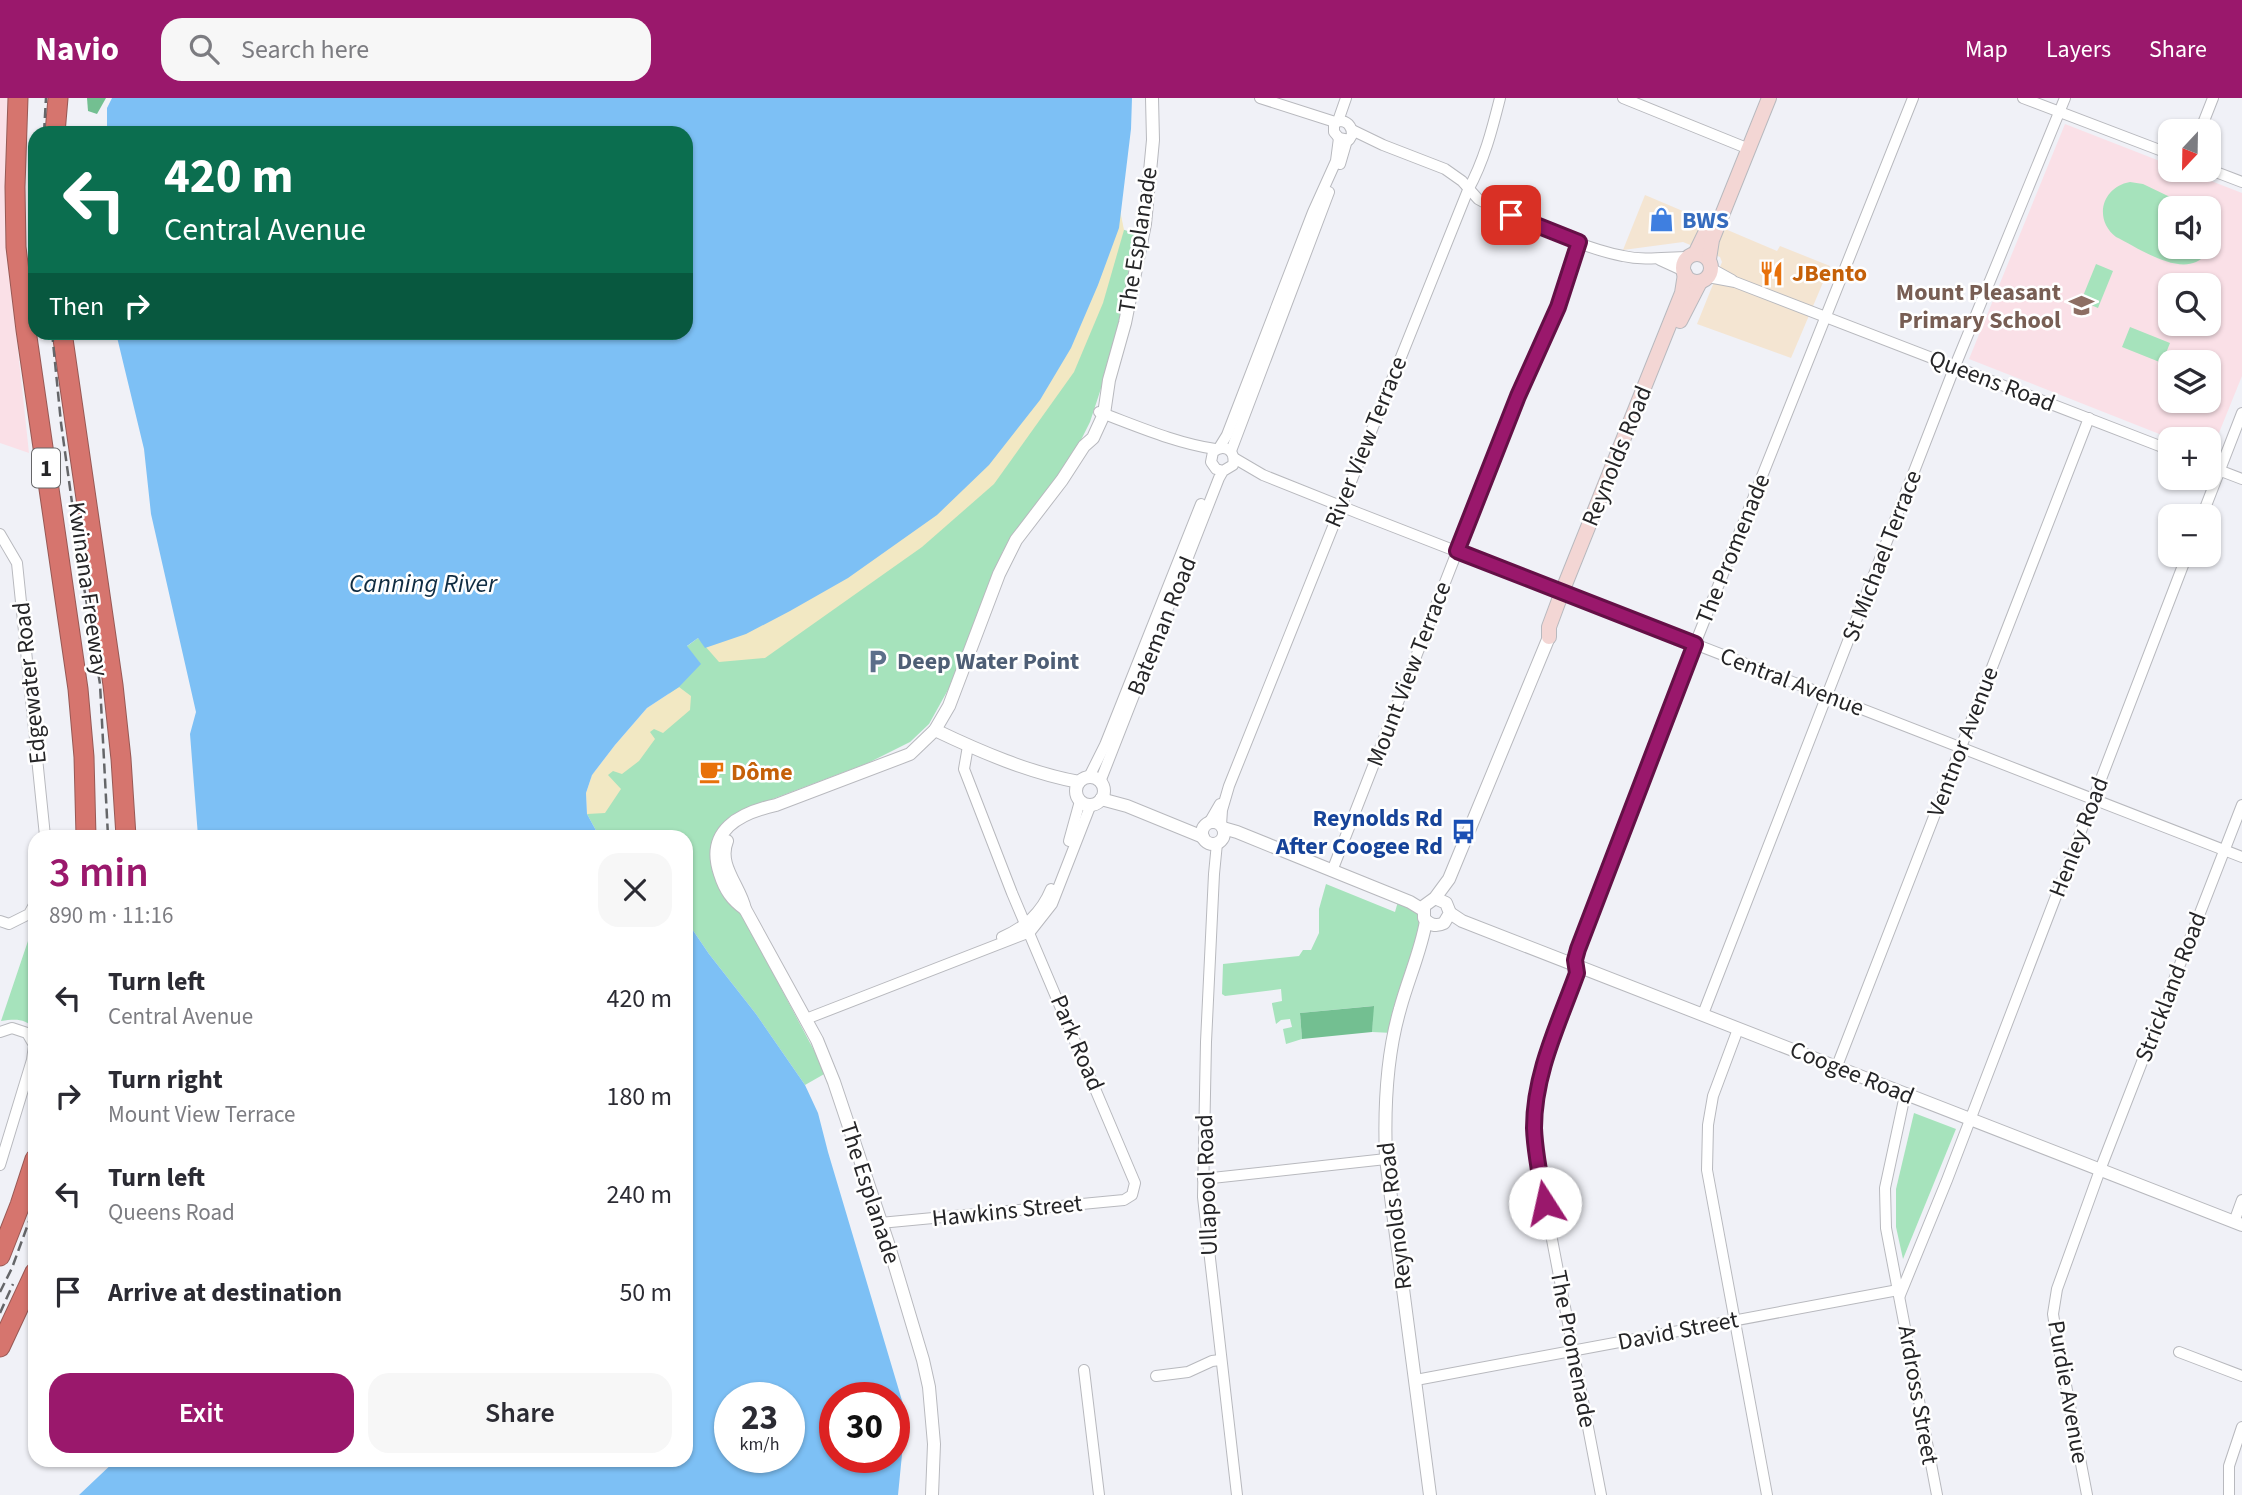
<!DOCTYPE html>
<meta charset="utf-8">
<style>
body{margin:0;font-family:"Source Sans 3",sans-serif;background:#f7f7f7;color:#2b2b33;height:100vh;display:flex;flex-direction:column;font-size:26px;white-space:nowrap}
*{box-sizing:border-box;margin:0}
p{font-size:23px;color:#7c7c81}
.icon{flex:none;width:38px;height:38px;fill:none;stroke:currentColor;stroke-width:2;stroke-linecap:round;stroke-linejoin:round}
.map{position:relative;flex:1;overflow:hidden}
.panel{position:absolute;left:28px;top:732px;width:665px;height:637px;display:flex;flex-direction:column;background:#fff;border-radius:21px;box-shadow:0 2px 5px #0004}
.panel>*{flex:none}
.guide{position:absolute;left:28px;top:28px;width:665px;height:214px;border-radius:21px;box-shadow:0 2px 5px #0004;background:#0b6e4f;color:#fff;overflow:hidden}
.needle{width:46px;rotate:202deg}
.tools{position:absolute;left:2158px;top:21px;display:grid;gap:14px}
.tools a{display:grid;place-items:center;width:63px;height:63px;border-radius:14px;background:#fff;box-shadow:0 2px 5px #0004;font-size:35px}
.speed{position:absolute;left:714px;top:1284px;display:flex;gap:14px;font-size:35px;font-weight:700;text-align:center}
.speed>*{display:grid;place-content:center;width:91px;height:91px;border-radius:50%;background:#fff;box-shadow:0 2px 5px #0004;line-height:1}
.speed small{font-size:18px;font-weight:400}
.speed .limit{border:10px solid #d22;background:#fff;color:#111}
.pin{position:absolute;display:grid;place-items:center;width:60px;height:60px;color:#fff;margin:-30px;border-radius:14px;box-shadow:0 4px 10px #0006}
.me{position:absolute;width:77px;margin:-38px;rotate:350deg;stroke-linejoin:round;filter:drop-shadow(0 0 5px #0008)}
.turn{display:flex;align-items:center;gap:24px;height:147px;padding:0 21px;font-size:32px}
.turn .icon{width:91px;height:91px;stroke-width:2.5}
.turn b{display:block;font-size:49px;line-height:60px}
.then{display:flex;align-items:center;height:66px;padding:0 21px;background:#0003;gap:14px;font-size:26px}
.round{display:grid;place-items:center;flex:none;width:74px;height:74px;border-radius:21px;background:#f7f7f7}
.head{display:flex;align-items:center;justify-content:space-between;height:119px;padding:0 21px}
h1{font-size:42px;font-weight:600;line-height:52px;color:#9a186c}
.action{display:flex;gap:14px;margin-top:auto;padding:14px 21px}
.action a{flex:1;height:80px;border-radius:21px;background:#9a186c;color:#fff;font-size:28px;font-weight:600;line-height:80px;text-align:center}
.action a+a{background:#f7f7f7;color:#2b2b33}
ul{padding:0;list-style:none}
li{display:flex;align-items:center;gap:21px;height:98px;padding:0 21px}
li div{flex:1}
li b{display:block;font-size:26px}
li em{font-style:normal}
header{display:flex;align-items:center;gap:42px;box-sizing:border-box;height:98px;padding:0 35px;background:#9a186c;color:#fff}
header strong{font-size:33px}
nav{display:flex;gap:38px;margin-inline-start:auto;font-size:24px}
.search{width:490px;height:63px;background:#f7f7f7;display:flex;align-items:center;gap:18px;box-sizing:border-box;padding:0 24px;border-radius:21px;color:#7c7c81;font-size:26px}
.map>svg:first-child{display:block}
.commercial{fill:#f4e5d2}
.education{fill:#fae0e7;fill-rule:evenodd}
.green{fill:#a6e3bc}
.forest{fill:#73bf91}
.sand{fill:#f2e8c3}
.water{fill:#7dc0f5;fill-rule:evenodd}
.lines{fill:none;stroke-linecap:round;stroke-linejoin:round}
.minor-casing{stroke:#b8b9be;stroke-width:12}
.tertiary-casing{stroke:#b8b9be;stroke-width:14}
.secondary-casing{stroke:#b8b9be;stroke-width:16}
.motorway-casing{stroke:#985955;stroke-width:21}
.minor{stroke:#fff;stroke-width:10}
.tertiary{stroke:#fff;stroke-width:12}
.secondary{stroke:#f3d6d4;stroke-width:14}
.motorway{stroke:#d6756e;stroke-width:19}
.rail{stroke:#656669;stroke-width:2.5;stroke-dasharray:10 5;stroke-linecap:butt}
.route-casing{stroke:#641046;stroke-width:18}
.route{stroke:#9a186c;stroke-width:12}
.labels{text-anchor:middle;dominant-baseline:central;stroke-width:5;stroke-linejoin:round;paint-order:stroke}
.shield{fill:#fff;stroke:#666668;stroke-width:2}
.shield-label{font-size:23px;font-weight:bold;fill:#252527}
.shop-label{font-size:24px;font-weight:bold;fill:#366cbe;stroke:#fff;text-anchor:start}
.street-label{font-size:24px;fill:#252527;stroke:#fff}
.food-label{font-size:24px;font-weight:bold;fill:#c56008;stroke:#fff;text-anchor:start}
.education-label{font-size:24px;font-weight:bold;fill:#785e54;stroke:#fff;text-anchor:end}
.service-label{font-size:24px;font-weight:bold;fill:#4e5e75;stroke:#fff;text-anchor:start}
.transit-label{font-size:24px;font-weight:bold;fill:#164399;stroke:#fff;text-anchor:end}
.water-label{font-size:26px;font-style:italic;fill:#0f2c42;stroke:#fff}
</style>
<header>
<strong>Navio</strong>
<div class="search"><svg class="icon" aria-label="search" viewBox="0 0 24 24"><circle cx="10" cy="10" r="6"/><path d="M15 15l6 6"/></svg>Search here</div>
<nav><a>Map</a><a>Layers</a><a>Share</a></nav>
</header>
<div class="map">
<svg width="2242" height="1397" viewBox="0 0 2242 1397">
<rect width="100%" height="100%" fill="#f0f1f7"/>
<polygon class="commercial" points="1645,97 1777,153 1780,148 1830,168 1791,260 1697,226 1722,164 1720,159 1683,144 1623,152"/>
<g class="education">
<polygon points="0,0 10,0 5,132 29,355 0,345"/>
<path d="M 2065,26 L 2170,67 L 2170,72 L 2183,72 L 2242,95 L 2242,278 L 2210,357 L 2209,356 L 2208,341 L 2172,341 L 1969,261 ZM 2170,110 L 2208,110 L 2208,149 L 2170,149 ZM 2170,187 L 2208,187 L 2208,226 L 2170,226 ZM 2170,264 L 2208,264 L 2208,303 L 2170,303 Z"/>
</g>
<g class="green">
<path d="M 2130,84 L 2143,86 L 2193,110 L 2170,110 L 2170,149 L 2208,149 L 2209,123 C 2213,134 2214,145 2207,155 C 2186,184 2139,150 2116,139 C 2093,121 2102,89 2130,84 Z"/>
<polygon points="1119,130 1139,137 1110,263 1090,324 1070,364 1003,453 949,590 929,626 910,644 868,665 749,710 719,749 723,781 826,975 805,987 756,916 709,856 686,822 686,738 599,738 587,716 592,677 699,564 686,549 698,540"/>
<polygon points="2096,166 2113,173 2098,210 2081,203"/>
<polygon points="2130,229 2170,245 2162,265 2122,249"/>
<polygon points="1326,786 1395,814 1399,800 1423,812 1393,935 1372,934 1373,908 1300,915 1302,941 1286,946 1283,931 1292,929 1290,921 1281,922 1276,926 1272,906 1272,905 1282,903 1281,891 1225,898 1222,896 1223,866 1299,858 1303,852 1311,852 1319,835 1319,811"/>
<path d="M 30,837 L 35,837 L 35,931 C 25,920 15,921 1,923 Z"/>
<polygon points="1914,1015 1956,1031 1903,1161 1896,1129 1896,1091"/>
</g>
<g class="forest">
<polygon points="87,0 106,0 97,16 88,13"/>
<polygon points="1374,908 1372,934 1302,941 1300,915"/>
</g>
<g class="sand">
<polygon points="1119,107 1124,132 1103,205 1074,274 994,386 922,449 765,560 719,564 698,540"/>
<polygon points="679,589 691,598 690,612 663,635 654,631 650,634 655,641 639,663 622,676 613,673 608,677 621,691 605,715 587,716 586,695 592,677 615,647 647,610"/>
</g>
<g class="water">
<polygon points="112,0 1132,0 1131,31 1119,130 1098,187 1071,250 1040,302 989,367 937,417 848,480 790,513 746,536 705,550 698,540 687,548 701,566 679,589 647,610 615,647 592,677 586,695 587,716 599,738 198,738 190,636 196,614 151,416 144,351 116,235 686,234 686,35 107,35 107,10"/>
<path d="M 686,822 L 709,856 L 756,916 L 805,987 L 818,1015 L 828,1054 L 906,1316 L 898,1397 L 79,1397 L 116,1362 L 686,1362 ZM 730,1300 L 789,1300 L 789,1360 L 730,1360 ZM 835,1300 L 894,1300 L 894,1360 L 835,1360 Z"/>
</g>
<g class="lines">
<defs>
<g id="minor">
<polyline points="1260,0 1335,24"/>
<polyline points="1623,0 1749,51"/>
<polyline points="2023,0 2170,56"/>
<path d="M 1338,23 C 1347,22 1352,28 1352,37 L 1349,42 L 1339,40 L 1334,34 L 1334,27 Z"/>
<polyline points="1338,23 1346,0"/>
<path d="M 1352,32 L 1383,47 L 1445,71 L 1462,83 L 1478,101 L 1489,107 C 1529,124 1581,150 1623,158 C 1645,163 1666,159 1688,159"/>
<polyline points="2200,33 2213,0"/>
<polyline points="1340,66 1347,42"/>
<polyline points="2208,71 2242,84"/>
<polyline points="1660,162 1684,173"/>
<polyline points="1712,171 1732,182"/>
<polyline points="1708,179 1735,184 2170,352"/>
<path d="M 1099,314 C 1137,328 1175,345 1215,351"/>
<polyline points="1219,350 1227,337 1313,114 1336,63 1339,40"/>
<polyline points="1231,353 1329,94"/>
<polyline points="1234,360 1263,377 1358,415 2242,759"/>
<polyline points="2208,368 2242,381"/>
<polyline points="2202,418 2242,315"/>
<polyline points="0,436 17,465 45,738"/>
<polyline points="1089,679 1105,647 1201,406"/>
<path d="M 1100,684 L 1219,380 L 1223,373 L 1233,367 C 1236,352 1224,345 1213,354 L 1211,364 L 1216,371 L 1223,373"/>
<polyline points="1209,725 1220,706"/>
<path d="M 1221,727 L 1222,712 L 1229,688 L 1468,92 C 1484,63 1492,32 1500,0"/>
<polyline points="1069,743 1080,703"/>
<polyline points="1217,745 1214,776 1206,944 1203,1099 1237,1397"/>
<polyline points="1332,773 1518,298 1558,210 1579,144"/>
<polyline points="0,823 9,826 29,816 35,805"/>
<path d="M 1002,839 C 1025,829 1041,815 1051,791"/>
<polyline points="1703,916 1955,268 2065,0"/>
<polyline points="806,921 1030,834 1052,806 1091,706"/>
<polyline points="1738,931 1713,998 1708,1027 1707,1072 1767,1397"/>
<polyline points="0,934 12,930 27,935 34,947 32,962 0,1067"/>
<polyline points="1837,968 2089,320"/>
<polyline points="1905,997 1885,1090 1886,1130 1937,1397"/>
<polyline points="1203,1081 1386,1061"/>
<polyline points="2234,1124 2242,1102"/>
<polyline points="880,1125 1124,1102 1132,1097 1135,1085 1012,795 964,671 968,648"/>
<polyline points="1900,1197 1947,1082 2187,457"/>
<polyline points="2179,1254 2242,1278"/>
<polyline points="1084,1272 1099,1397"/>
<polyline points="1156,1278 1188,1274 1212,1263 1220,1262"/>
<polyline points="1416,1282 1898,1192"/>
<path d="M 1601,1397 L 1536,1058 C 1530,985 1553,941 1577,875 L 1575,862 L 1578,851 L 1695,546 L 1913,0"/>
<polyline points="2087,1397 2056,1235 2053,1216 2057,1191 2100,1072 2242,707"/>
<polyline points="2229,1397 2229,1368 2242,1329"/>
</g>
<g id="tertiary">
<path d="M 935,632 C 981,654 1030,675 1079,684"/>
<circle cx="1090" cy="693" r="14"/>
<polyline points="1101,701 1127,708 1203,739"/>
<circle cx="1213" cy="735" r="11"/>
<polyline points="1223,730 1237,734 1410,804 1423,812"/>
<path d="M 727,743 C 717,767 740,788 745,811 L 817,942 L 834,984 L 888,1145 L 923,1262 L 929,1289 L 934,1346 L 932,1397"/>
<path d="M 1435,800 L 1446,805 L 1450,815 L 1444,825 C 1436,829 1429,827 1424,820 L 1424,808 L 1435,800 L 1449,781 L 1549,539"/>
<path d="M 745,811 C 732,802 725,792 720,776 C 705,732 740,715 776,707 L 910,656 L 935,632 L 949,608 L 999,476 L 1016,442 L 1062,382 L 1084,348 L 1093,340 L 1104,316 L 1109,282 L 1125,225 L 1145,126 L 1153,42 L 1152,0"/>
<polyline points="1450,815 1462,823 2242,1127"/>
<path d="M 1426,823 C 1421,853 1408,881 1400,911 C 1386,959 1384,1011 1386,1061 L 1430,1397"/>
</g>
<g id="secondary">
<circle cx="1697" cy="170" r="14"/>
<polyline points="1695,156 1710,125"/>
<polyline points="1709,161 1712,142 1769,0"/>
<polyline points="1680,223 1700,184"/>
<polyline points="1549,539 1549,529 1562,494 1682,195 1685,176"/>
</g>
<g id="motorway">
<polyline points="18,0 15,89 16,149 26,232 78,591 84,659 86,738"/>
<polyline points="55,35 58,0"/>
<polyline points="62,234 113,587 121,661 126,738"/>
<polyline points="0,1158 20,1107 35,1061"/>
<polyline points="0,1249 35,1174"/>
</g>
</defs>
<use href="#minor" class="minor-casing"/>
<use href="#tertiary" class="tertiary-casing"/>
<use href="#secondary" class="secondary-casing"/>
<use href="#motorway" class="motorway-casing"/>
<use href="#minor" class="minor"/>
<use href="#tertiary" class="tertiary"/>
<use href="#secondary" class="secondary"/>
<use href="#motorway" class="motorway"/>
<g class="rail">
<polyline points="44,35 46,0"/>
<polyline points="35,62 32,117 35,143"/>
<polyline points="52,234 61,325 82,477 100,586 108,738"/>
<polyline points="0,1194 12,1170 35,1107"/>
<polyline points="0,1215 13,1186"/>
</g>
</g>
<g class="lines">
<defs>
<path id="route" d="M 1511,117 L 1579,144 L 1558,209 L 1518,298 L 1457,453 L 1695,546 L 1578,851 L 1575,862 L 1577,875 C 1559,925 1534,975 1534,1030 C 1535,1055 1540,1080 1545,1105"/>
</defs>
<use href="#route" class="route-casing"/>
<use href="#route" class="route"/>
</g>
<defs>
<symbol id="shop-bare" viewBox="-9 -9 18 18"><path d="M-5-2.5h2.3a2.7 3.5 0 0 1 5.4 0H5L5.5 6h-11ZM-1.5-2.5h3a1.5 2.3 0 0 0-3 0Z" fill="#3f7fe0" stroke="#fff" stroke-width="2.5" paint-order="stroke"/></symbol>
<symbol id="restaurant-bare" viewBox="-9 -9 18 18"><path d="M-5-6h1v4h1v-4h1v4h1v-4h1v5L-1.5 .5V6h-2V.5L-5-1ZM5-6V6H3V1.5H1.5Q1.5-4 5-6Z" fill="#e8710a" stroke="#fff" stroke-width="2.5" paint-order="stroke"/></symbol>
<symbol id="school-bare" viewBox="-9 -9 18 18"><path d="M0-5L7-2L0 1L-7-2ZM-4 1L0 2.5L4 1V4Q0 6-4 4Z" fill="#8d6e63" stroke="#fff" stroke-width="2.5" paint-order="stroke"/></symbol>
<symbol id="parking-bare" viewBox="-9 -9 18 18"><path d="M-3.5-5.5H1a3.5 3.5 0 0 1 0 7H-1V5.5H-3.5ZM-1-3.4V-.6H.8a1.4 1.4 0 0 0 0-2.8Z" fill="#5c6f8a" stroke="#fff" stroke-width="2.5" paint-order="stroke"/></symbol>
<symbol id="cafe-bare" viewBox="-9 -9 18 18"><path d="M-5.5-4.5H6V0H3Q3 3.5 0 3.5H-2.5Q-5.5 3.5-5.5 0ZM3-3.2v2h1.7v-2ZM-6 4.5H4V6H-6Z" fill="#e8710a" stroke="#fff" stroke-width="2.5" paint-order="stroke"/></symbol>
<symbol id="bus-bare" viewBox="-9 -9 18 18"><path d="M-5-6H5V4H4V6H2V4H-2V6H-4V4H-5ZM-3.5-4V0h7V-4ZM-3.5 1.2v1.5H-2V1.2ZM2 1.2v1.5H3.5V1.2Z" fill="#1a4fb4" stroke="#fff" stroke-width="2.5" paint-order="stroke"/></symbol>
</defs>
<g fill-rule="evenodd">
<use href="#shop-bare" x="1644" y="104" width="35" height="35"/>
<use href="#restaurant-bare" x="1754" y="158" width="35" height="35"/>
<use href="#school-bare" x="2064" y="190" width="35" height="35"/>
<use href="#parking-bare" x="860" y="546" width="35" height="35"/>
<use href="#cafe-bare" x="694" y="656" width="35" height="35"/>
<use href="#bus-bare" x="1446" y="716" width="35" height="35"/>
</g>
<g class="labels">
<rect class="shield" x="32" y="350.5" width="28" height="39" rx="5"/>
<g class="shield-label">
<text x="46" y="370">1</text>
</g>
<g class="shop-label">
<text x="1682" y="122">BWS</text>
</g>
<g class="street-label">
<text transform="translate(1138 142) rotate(-81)">The Esplanade</text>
<text transform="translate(1992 283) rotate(21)">Queens Road</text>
<text transform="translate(1366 344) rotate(-68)">River View Terrace</text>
<text transform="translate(1617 358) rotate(-68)">Reynolds Road</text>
<text transform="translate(1733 451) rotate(-68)">The Promenade</text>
<text transform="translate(1882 458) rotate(-69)">St Michael Terrace</text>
<text transform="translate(88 491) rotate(82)">Kwinana Freeway</text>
<text transform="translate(1162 528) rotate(-68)">Bateman Road</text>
<text transform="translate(1409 576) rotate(-69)">Mount View Terrace</text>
<text transform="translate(1792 584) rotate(21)">Central Avenue</text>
<text transform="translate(30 585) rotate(-96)">Edgewater Road</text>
<text transform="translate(1963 644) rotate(-69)">Ventnor Avenue</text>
<text transform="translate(2079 739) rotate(-69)">Henley Road</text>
<text transform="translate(2171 889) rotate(-69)">Strickland Road</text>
<text transform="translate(1077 945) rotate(67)">Park Road</text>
<text transform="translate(1852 975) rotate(22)">Coogee Road</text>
<text transform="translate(1207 1087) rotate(-92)">Ullapool Road</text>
<text transform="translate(870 1095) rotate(72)">The Esplanade</text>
<text transform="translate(1007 1113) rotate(-6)">Hawkins Street</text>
<text transform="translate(1395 1118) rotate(-97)">Reynolds Road</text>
<text transform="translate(1678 1233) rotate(-11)">David Street</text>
<text transform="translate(1573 1251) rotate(79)">The Promenade</text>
<text transform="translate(2068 1294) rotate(80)">Purdie Avenue</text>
<text transform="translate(1918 1297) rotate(80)">Ardross Street</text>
</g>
<g class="food-label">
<text x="1792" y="175">JBento</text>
<text x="731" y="674">Dôme</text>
</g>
<g class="education-label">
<text x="2061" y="194">Mount Pleasant<tspan x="2061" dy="28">Primary School</tspan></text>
</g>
<g class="service-label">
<text x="897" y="563">Deep Water Point</text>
</g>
<g class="transit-label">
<text x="1443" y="720">Reynolds Rd<tspan x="1443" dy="28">After Coogee Rd</tspan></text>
</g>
<g class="water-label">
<text x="423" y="485">Canning River</text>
</g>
</g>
</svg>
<div class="tools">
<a><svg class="needle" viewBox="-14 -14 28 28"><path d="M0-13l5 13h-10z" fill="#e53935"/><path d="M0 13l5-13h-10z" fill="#7c7c81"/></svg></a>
<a><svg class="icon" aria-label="sound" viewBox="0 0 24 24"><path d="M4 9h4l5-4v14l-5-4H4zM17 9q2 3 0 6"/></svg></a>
<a><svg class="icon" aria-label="search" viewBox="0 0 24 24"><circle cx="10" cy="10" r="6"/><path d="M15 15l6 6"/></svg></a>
<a><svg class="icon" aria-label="layers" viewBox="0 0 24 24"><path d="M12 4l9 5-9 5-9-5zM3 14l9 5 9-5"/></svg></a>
<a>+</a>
<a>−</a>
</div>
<div class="speed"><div>23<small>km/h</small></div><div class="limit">30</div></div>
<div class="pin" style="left:1511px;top:117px;background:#d93025"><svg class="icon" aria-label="arrive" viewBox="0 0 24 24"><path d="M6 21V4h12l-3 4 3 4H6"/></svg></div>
<svg class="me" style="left:1545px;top:1105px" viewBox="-20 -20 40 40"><circle r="19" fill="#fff"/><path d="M0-13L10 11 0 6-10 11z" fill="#9a186c"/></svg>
<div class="guide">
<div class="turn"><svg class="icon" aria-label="left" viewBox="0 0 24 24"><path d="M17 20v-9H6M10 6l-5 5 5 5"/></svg><div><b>420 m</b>Central Avenue</div></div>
<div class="then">Then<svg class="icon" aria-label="right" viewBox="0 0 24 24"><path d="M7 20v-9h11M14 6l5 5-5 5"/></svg></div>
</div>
<section class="panel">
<div class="head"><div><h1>3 min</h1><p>890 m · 11:16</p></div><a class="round"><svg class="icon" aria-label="close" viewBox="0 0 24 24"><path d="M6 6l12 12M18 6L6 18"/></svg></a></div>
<ul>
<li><svg class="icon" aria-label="left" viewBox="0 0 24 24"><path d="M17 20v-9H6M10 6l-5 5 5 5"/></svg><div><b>Turn left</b><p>Central Avenue</p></div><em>420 m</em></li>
<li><svg class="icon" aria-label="right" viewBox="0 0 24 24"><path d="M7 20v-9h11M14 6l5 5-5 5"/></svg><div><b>Turn right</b><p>Mount View Terrace</p></div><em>180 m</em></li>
<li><svg class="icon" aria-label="left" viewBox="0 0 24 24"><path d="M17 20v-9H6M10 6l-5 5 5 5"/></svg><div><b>Turn left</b><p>Queens Road</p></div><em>240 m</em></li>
<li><svg class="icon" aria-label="arrive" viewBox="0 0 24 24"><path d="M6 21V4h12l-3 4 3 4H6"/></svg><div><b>Arrive at destination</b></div><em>50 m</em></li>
</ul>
<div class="action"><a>Exit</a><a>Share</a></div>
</section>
</div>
